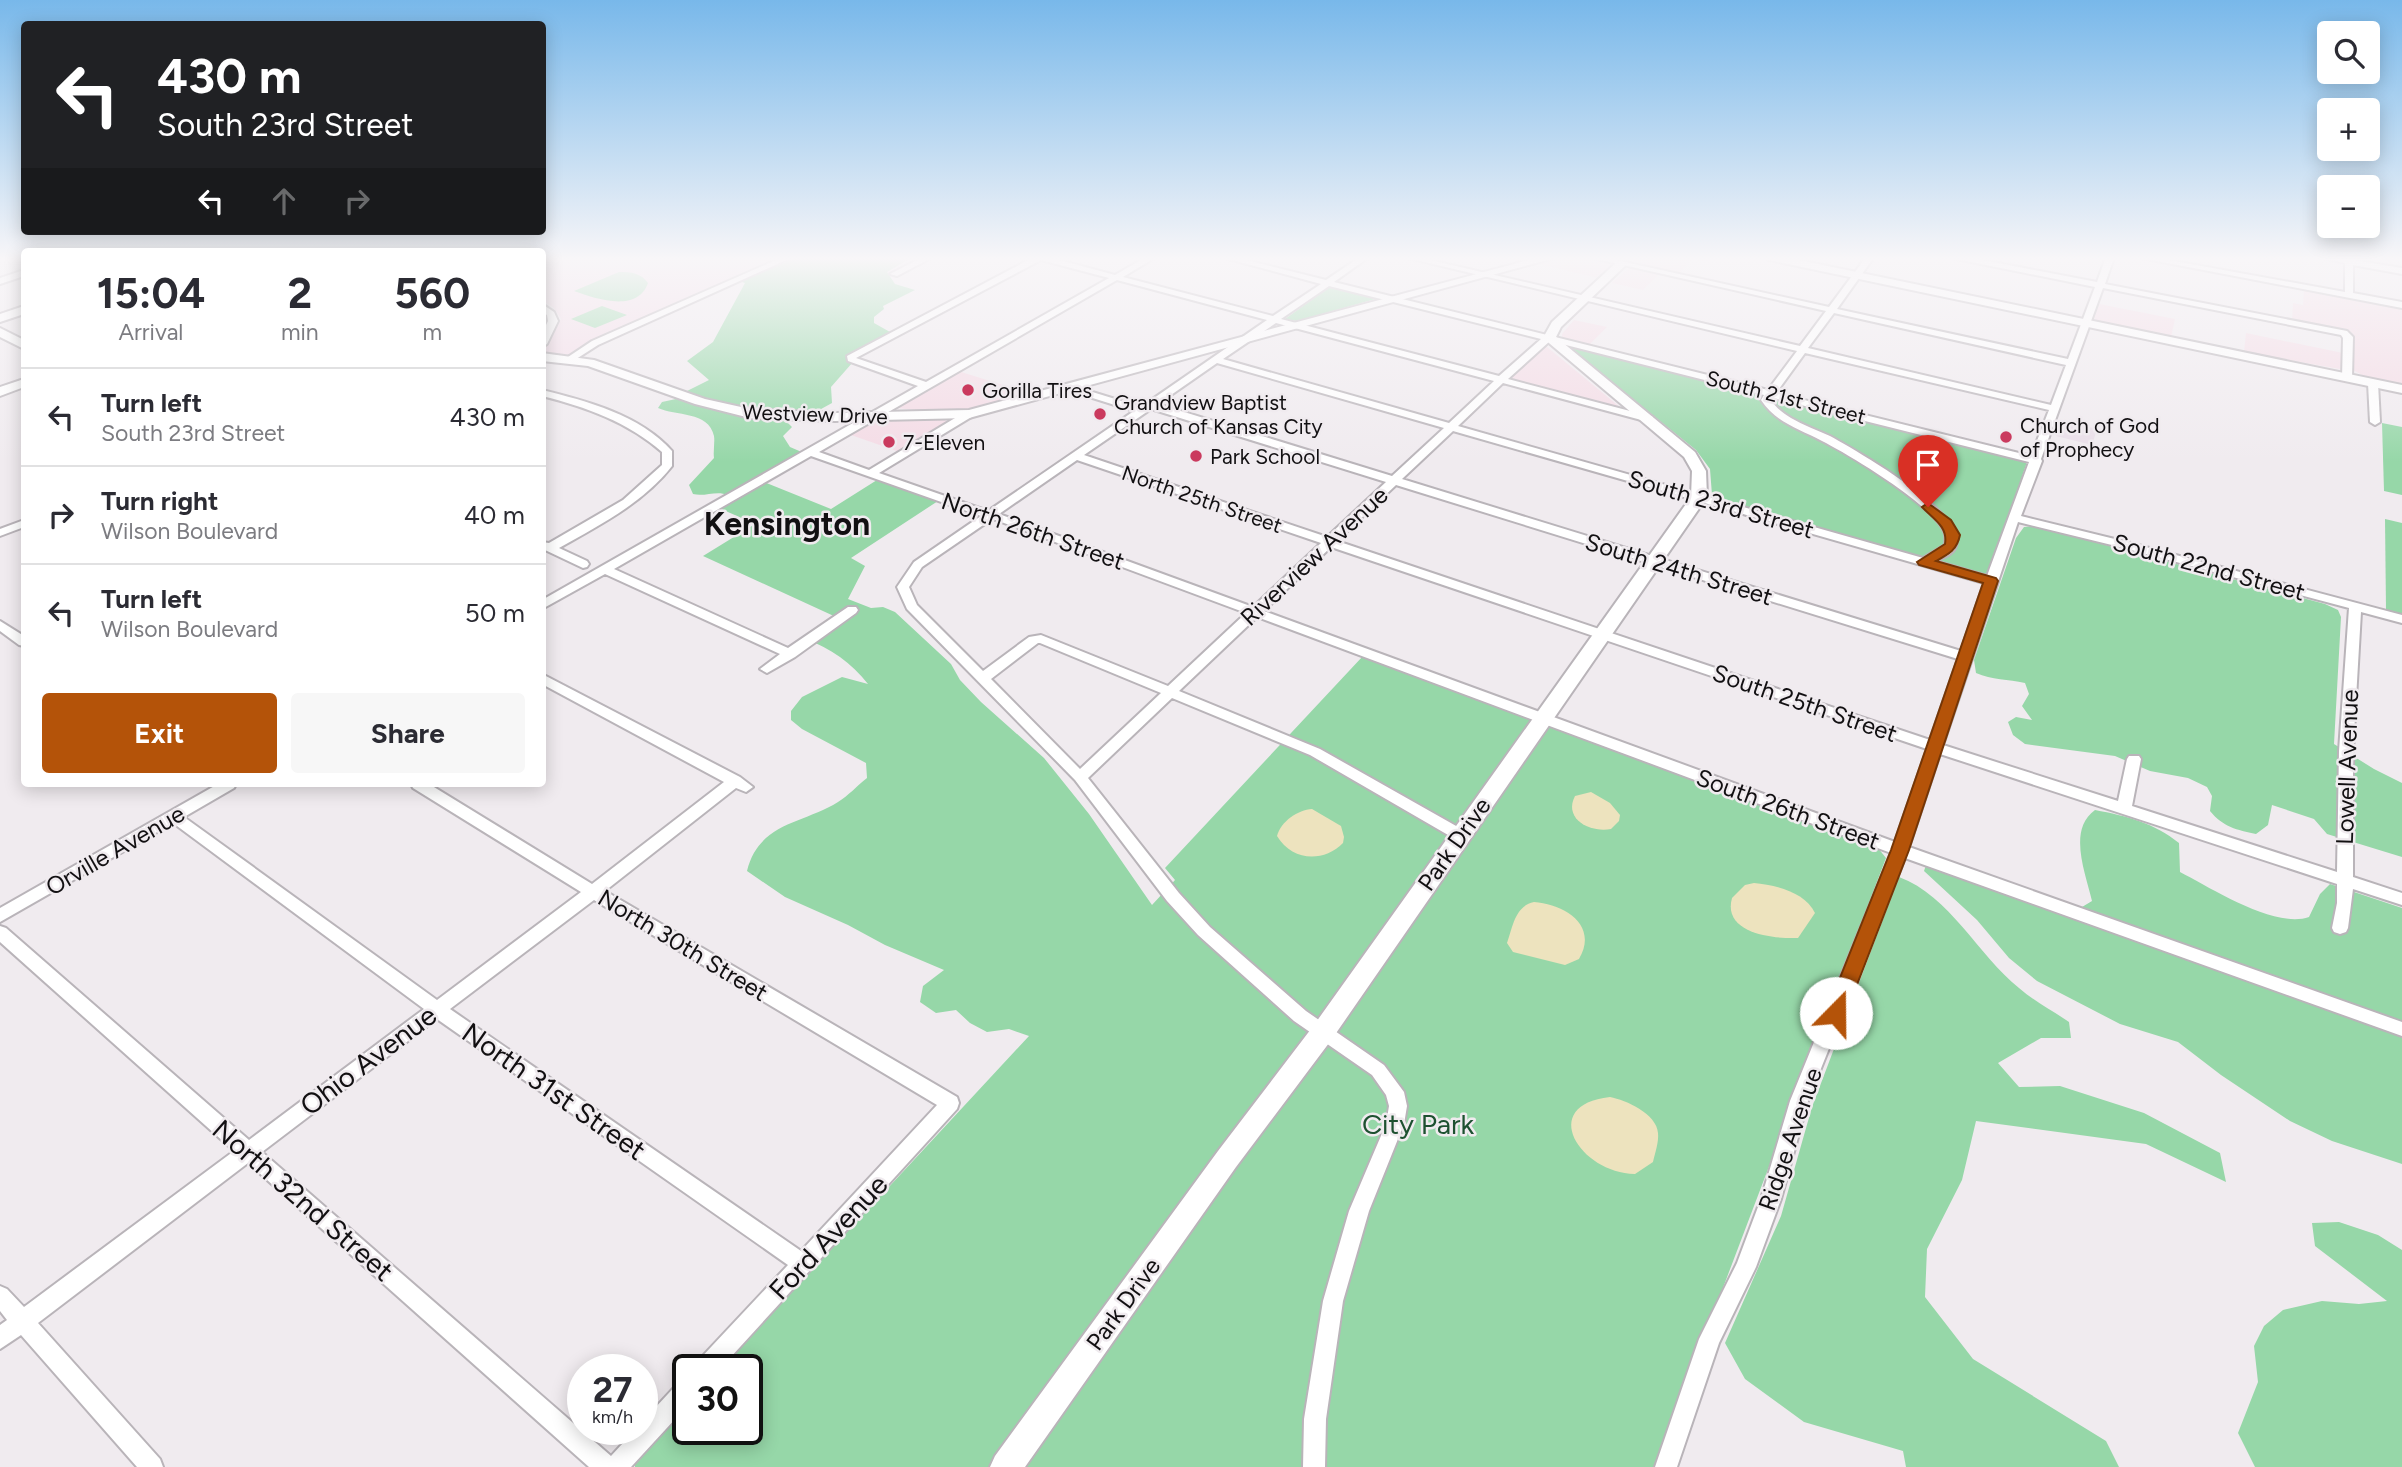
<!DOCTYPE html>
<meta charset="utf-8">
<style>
body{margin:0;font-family:Figtree,sans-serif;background:#f7f7f7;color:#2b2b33;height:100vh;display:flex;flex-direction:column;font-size:26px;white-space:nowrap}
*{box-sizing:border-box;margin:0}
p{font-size:23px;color:#7c7c81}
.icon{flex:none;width:38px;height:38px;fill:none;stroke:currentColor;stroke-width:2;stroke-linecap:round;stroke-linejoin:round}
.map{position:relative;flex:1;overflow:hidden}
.sheet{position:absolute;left:21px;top:248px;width:525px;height:539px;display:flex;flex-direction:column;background:#fff;border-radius:7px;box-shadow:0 4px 18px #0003}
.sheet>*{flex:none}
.banner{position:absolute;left:21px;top:21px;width:525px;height:214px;border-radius:7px;box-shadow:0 4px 18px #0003;background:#202124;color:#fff;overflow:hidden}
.buttons{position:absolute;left:2317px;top:21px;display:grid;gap:14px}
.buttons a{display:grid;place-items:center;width:63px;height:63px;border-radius:7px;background:#fff;box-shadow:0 4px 18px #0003;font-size:35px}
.speed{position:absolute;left:567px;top:1354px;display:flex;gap:14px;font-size:35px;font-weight:700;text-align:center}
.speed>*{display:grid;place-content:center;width:91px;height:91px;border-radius:50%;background:#fff;box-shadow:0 4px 18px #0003;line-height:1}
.speed small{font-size:18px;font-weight:400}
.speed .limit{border:4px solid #111;border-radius:10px;background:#fff;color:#111}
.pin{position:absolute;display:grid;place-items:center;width:60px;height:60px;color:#fff;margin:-72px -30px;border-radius:50% 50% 50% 0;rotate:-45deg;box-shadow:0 0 7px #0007}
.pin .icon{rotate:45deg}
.me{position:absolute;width:77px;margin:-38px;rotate:22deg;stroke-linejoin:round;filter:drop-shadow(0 0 5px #0008)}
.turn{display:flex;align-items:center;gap:24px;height:147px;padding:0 21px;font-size:32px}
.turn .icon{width:91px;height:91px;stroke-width:2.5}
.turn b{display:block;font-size:49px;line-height:60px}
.lanes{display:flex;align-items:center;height:66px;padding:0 21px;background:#0003;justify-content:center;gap:35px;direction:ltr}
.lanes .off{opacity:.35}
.eta{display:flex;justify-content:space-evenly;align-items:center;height:119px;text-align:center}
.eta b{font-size:42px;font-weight:700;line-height:49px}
.action{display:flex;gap:14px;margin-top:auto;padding:14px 21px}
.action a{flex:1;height:80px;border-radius:7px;background:#b45309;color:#fff;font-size:28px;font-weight:700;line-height:80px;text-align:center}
.action a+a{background:#f7f7f7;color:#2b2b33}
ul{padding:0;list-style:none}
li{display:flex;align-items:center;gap:21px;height:98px;padding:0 21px;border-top:2px solid #e1e1e2}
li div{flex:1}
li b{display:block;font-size:26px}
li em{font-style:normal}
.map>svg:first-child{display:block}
.commercial{fill:#f4dbe5}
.built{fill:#e9dee8}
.education{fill:#f3dbe7}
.green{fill:#96d7a8}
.sand{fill:#ede3be}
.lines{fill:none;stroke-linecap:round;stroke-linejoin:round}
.minor-casing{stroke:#b9b4b9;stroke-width:4}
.major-casing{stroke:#b9b4b9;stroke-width:4}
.minor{fill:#fff;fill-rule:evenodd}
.major{fill:#fff;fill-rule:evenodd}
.route{fill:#b45309;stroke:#753606;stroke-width:2}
.poi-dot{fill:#ca3a5e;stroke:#f0ebef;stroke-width:2.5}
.labels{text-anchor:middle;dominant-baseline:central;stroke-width:5;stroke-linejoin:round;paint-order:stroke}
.far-poi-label{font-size:21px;fill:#121012;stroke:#f0ebef;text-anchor:start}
.far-street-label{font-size:21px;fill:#121012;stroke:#f0ebef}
.street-label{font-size:24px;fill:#121012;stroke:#f0ebef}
.near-street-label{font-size:28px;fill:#121012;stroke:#f0ebef}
.near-park-label{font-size:28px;fill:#1d5130;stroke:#f0ebef}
.district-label{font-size:32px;font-weight:bold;fill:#121012;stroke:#f0ebef}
</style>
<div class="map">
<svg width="2402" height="1467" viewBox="0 0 2402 1467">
<rect width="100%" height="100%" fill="#f0ebef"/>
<g class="commercial">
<polygon points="1567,257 1582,257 1613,264 1598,278 1539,264"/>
<polygon points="1637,257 1713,257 1707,262 1692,259 1677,275 1634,265 1631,262"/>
<polygon points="1629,268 1631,268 1659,274 1643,290 1612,283"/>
<polygon points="2304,290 2402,307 2402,384 2364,376 2353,370 2353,336 2349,333 2292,321 2293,303 2303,305"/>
<polygon points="2099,304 2175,319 2171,337 2100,323 2094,319"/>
<polygon points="1574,320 1607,327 1588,346 1562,340 1562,334"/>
<polygon points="2246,333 2343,353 2340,369 2244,352"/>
<polygon points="1541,347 1547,347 1621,408 1510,380"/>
<polygon points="958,371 1028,393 965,410 935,412 897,408"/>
<polygon points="943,419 950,423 900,452 848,434 875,421"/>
</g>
<polygon class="built" points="2061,420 2097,429 2092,445 2056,436"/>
<polygon class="education" points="542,257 785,257 592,341 570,356 547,354 544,351 561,319 554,308 543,301"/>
<g class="green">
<polygon points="793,257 907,257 909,259 887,272 895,284 915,290 883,306 884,309 874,317 874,323 890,332 847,356 847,359 853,362 831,387 832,403 812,414 772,413 732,407 685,392 709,380 687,361 713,342 745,283 739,281"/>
<path d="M 619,272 C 631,272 641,273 648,283 C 637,314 594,298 574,291 Z"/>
<polygon points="1331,286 1379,298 1297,321 1285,319"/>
<polygon points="602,306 627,315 595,328 571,319"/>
<polygon points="1575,348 2027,462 1989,574 1981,575 1717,500 1712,495 1710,469 1696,450 1575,353 1572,351"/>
<path d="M 676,399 L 749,419 L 786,421 L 792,427 L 783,436 L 790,447 L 804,453 L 728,495 C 716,490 705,497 693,494 L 689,485 L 714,458 C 713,451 715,443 714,436 C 709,411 675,416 658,408 L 662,402 Z"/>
<polygon points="2382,423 2402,427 2402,495 2384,491"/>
<path d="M 877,480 L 938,501 L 851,558 L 865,566 L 848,599 L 871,608 L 883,607 L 895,612 L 951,664 L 960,680 L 981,702 L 1044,758 L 1089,814 L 1152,905 L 1175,880 L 1165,868 L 1363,656 L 1878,848 L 1886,858 L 1655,1467 L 635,1467 L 635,1462 L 688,1405 L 688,1430 L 747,1430 L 747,1370 L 719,1370 L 1029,1036 L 1009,1029 L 987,1032 L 970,1023 L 956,1010 L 936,1013 L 920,1002 L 923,986 L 944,970 L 885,945 L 848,925 L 785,897 L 747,871 C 759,822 803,824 838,802 C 848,796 858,785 867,778 L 866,763 L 802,729 L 791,720 L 791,711 L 802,697 L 842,677 L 868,684 C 852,663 830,648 806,639 L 836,617 L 703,556 L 755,524 L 719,508 L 764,482 L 831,509 Z"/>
<polygon points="2385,519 2402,523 2402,614 2386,610"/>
<path d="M 2035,526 L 2325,604 L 2338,610 L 2341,617 L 2334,744 L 2374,769 L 2402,783 L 2402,857 L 2327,834 L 2314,819 L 2272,805 L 2268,825 L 2256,834 C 2237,830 2223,827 2210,811 L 2212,796 L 2207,787 L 2188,778 L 2150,771 L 2115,756 L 2025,744 L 2013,735 L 2008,722 L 2016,717 L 2032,720 L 2022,706 L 2029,694 L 2025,683 C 2008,679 1992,680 1976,673 L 1974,660 L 2016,538 L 2024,527 Z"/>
<path d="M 2095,810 C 2127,816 2154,823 2179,843 L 2180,872 C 2211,888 2275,929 2309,917 L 2320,894 L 2330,884 L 2402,908 L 2402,1164 L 2332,1141 L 2290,1121 L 2221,1075 L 2178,1042 L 2120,1024 L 2037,981 L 2009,958 L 1977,920 L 1924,871 L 1926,865 L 2072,913 L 2092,901 C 2086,874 2067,830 2095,810 Z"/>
<path d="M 1899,877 C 1950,896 1978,955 2019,988 C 2034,1001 2053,1011 2069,1022 L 2071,1038 L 2041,1038 L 1998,1063 L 2019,1087 L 2060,1086 L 2144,1113 L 2220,1153 L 2226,1182 L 2146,1144 L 1976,1121 L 1962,1180 L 1927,1249 L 1925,1297 L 1973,1359 L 2106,1441 L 2119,1467 L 1906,1467 L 1903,1451 L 1804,1422 L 1745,1379 L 1725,1343 L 1781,1216 L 1812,1107 Z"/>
<polygon points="2339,1222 2378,1235 2402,1250 2402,1467 2255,1467 2238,1433 2258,1382 2254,1346 2264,1326 2283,1310 2322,1301 2359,1304 2387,1301 2315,1246 2312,1223"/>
</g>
<g class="sand">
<path d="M 1591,792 L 1610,803 L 1620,815 L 1619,821 L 1611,829 C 1590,833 1563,819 1575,796 Z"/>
<path d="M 1312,809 L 1341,826 L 1344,837 L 1343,843 C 1323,863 1292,861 1277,836 C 1281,821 1298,810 1312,809 Z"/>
<path d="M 1754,883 C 1776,885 1805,892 1815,913 L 1798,938 C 1775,939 1722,934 1732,898 L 1745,885 Z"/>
<path d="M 1534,902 C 1564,904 1599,925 1579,959 L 1565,965 L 1513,952 L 1507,943 C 1513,926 1515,906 1534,902 Z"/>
<path d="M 1610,1097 C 1626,1100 1657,1114 1658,1133 C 1659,1142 1655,1153 1653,1162 L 1635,1174 C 1580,1173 1537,1105 1610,1097 Z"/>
</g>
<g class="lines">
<defs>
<g id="minor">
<polygon points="783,257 793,257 598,345 573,361 565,359 592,341"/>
<polygon points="923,257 933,257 897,276 890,274"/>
<path d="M 1034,257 L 1048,257 L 1115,275 L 1146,257 L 1156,257 L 1123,277 L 1273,316 L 1321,284 L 1221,257 L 1234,257 L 1326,280 L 1360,257 L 1369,257 L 1334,282 L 1768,390 L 1797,351 L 1404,257 L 1417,257 L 1800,346 L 1826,311 L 1588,257 L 1602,257 L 1829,307 L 1866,257 L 1874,257 L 1837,309 L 2068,359 L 2095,287 L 1956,259 L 1952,257 L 1967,257 L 2097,282 L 2106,257 L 2114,257 L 2105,284 L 2347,331 L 2353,337 L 2352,378 L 2347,381 L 2342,378 L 2343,338 L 2341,335 L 2103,288 L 2041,459 L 2042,461 L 2021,516 L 2127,542 L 2402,615 L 2402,623 L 2361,612 L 2353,751 L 2353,877 L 2402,893 L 2402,905 L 2353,889 L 2348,928 L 2346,932 L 2340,934 L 2334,932 L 2332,928 L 2337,903 L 2337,884 L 1940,754 L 1909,847 L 2402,1022 L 2402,1036 L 1905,858 L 1808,1101 L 1781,1199 L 1756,1267 L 1719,1343 L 1677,1467 L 1655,1467 L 1699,1339 L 1737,1263 L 1761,1199 L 1790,1101 L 1891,853 L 1257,617 L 1179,691 L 1320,749 L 1465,831 L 1468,835 L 1465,839 L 1455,839 L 1310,755 L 1172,698 L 1088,778 L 1179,893 L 1210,927 L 1306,1011 L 1384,1065 L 1404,1092 L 1407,1106 L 1404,1124 L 1369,1211 L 1343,1301 L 1326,1419 L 1325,1467 L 1303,1467 L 1304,1419 L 1323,1301 L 1349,1211 L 1386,1124 L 1389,1106 L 1386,1095 L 1372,1075 L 1294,1021 L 1198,935 L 1167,901 L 1075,780 L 907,609 L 897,587 L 914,562 L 981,516 L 811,456 L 614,569 L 788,648 L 848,607 L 856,607 L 858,610 L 856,613 L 795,657 L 767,673 L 760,669 L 780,654 L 605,574 L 542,609 L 542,600 L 918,386 L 848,361 L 847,356 ZM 1041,260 L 1109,278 L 926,382 L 856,358 ZM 1117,280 L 1267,320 L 1141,407 L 1073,386 L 1067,386 L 1067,390 L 1134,411 L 988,511 L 879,473 L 973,416 L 973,412 L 965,412 L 869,470 L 819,452 ZM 1329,286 L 1541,339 L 1499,376 L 1281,319 ZM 1834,313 L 2066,365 L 2051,405 L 1808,348 ZM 1276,323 L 1494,381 L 1449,423 L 1223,359 ZM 1550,341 L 1764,395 L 1761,400 C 1776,423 1800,429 1822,441 C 1848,454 1938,508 1945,534 C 1946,538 1945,541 1945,545 L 1923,558 L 1458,426 L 1503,383 L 1645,421 L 1653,421 L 1653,417 L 1508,379 ZM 1805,353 L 2049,410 L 2031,456 L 1776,393 ZM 1217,363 L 1444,428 L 1392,476 L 1158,404 ZM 1773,398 L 2029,462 L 1987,576 L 1935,561 C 1943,558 1954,554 1956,546 C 1967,513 1855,450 1830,436 C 1817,430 1803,425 1791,418 C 1783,413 1776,408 1771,400 ZM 1151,409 L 1386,482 L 1327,537 L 1084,455 ZM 1453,431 L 1984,583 L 1961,651 L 1402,479 ZM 1077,460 L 1321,543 L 1253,607 L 999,514 ZM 1396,485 L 1958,659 L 1930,740 L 1337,541 ZM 992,519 L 996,520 L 1246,613 L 1168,686 L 1041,635 L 1029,637 L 983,671 L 917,605 L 909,587 L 922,567 ZM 2018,522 L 2120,547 L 2349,608 L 2339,751 L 2337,872 L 2132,806 L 2141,759 L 2139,756 L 2129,756 L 2127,759 L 2118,801 L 1943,745 ZM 1331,547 L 1927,749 L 1895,842 L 1264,611 ZM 1038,643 L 1040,643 L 1161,693 L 1080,769 L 991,679 Z"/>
<polygon points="2136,257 2152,257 2345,292 2345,263 2320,257 2353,257 2353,260 2402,268 2402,274 2353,265 2353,293 2402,302 2402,308"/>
<polygon points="24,270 24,276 0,284 0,278"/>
<polygon points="542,304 554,312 558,321 547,344 542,347 542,333 548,321 547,315 542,312"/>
<polygon points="2373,380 2378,383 2380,422 2375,425 2370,422 2368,383"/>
<path d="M 542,390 C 587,401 640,415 672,451 L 672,466 C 643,503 600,525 559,548 L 587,561 L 589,564 L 587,567 L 583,568 L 545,550 L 542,549 L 542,542 L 549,543 L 623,500 L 662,465 L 662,452 C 628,422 586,407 542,396 Z"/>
<polygon points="24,520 24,527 0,536 0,529"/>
<polygon points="0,621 24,636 24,646 19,645 0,631"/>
<path d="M 542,674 L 740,777 L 753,787 L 746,792 L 736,788 L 605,891 L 957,1097 L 959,1103 L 957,1109 L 719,1370 L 694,1370 L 697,1362 L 788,1265 L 437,1019 L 262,1152 L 611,1456 L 635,1430 L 642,1430 L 642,1422 L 680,1381 L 688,1378 L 688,1405 L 631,1467 L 589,1467 L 248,1163 L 38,1323 L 160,1459 L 163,1467 L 137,1467 L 21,1335 L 0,1349 L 0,1325 L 7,1320 L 0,1311 L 0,1286 L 7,1289 L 24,1307 L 234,1151 L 0,942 L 0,926 L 6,928 L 249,1140 L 424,1009 L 173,823 L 0,922 L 0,908 L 218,784 L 236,784 L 234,788 L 184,817 L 437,1000 L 581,892 L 413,788 L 411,784 L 429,784 L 592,884 L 724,782 L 542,684 ZM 594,900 L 937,1105 L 801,1251 L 450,1009 Z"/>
</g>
<g id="major">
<polygon points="1540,257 1558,257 969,418 835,421 750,418 695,404 588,366 542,361 542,353 594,360 705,399 750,409 835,413 969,410"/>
<polygon points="1763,257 1784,257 2402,385 2402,393 1769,260"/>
<polygon points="1618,261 1628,263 1561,327 1556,337 1695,452 1706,471 1707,497 1332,1039 1236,1167 1025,1467 990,1467 995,1456 1218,1151 1314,1025 1691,497 1692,471 1684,457 1543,338 1552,322"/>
<polygon points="24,306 24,314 0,322 0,314"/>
<polygon points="0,328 24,340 24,349 0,337"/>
<polygon points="24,379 24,387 0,396 0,387"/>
</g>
</defs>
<use href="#minor" class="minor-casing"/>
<use href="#major" class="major-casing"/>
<use href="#minor" class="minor"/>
<use href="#major" class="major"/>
</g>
<linearGradient id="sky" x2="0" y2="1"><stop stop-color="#78b8ea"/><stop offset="0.56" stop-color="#f8f6f8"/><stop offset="1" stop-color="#f8f6f8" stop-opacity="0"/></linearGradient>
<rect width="2402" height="462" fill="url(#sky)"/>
<path class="route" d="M 1928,503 L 1951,520 L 1960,535 C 1957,550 1949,554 1936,561 L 1996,578 L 1998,581 L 1909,850 L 1846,1013 L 1843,1018 L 1836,1021 L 1829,1018 L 1826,1013 L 1891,850 L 1983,583 L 1919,565 L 1917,562 L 1945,544 C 1948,526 1933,519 1922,507 Z"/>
<g class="poi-dot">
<circle cx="968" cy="390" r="7"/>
<circle cx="1100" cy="414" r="7"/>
<circle cx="2006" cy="437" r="7"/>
<circle cx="889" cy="442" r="7"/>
<circle cx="1196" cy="456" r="7"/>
</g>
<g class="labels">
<g class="far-poi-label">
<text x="982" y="390">Gorilla Tires</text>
<text x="1114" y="402">Grandview Baptist<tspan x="1114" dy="24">Church of Kansas City</tspan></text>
<text x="2020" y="425">Church of God<tspan x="2020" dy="24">of Prophecy</tspan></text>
<text x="903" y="442">7-Eleven</text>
<text x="1210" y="456">Park School</text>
</g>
<g class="far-street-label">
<text transform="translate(1786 397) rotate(14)">South 21st Street</text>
<text transform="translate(815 414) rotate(2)">Westview Drive</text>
<text transform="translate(1202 499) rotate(19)">North 25th Street</text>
</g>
<g class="street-label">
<text transform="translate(1721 504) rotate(16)">South 23rd Street</text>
<text transform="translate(1033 531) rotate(19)">North 26th Street</text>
<text transform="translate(1314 556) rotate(-43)">Riverview Avenue</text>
<text transform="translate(2209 567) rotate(15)">South 22nd Street</text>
<text transform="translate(1679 569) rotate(17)">South 24th Street</text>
<text transform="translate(1805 703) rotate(19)">South 25th Street</text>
<text transform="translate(2347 767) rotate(-88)">Lowell Avenue</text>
<text transform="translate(1788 809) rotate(20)">South 26th Street</text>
<text transform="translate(1454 844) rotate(-55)">Park Drive</text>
<text transform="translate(115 850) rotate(-30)">Orville Avenue</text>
<text transform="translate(683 945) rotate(31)">North 30th Street</text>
<text transform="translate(1790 1139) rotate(-71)">Ridge Avenue</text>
<text transform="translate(1123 1304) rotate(-54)">Park Drive</text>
</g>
<g class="near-street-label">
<text transform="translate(368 1060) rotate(-37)">Ohio Avenue</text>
<text transform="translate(554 1091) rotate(35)">North 31st Street</text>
<text transform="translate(303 1200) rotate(41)">North 32nd Street</text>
<text transform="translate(828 1237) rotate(-47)">Ford Avenue</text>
</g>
<g class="near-park-label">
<text x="1418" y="1124">City Park</text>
</g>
<g class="district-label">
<text x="787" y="524">Kensington</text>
</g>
</g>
</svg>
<div class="buttons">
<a><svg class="icon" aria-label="search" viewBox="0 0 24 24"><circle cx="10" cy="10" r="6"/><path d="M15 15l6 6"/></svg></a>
<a>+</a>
<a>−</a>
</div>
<div class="speed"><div>27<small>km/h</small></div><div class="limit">30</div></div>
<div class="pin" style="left:1928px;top:507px;background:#d93025"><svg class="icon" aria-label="arrive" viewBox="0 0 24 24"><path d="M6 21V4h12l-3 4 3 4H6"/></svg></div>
<svg class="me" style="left:1836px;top:1013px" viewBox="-20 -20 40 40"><circle r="19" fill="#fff"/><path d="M0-13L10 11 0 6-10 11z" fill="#b45309"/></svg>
<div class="banner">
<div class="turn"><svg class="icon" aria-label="left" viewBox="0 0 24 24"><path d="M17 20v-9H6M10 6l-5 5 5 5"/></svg><div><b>430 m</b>South 23rd Street</div></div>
<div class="lanes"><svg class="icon" aria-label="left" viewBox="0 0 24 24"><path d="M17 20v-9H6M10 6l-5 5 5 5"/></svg><svg class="icon off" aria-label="ahead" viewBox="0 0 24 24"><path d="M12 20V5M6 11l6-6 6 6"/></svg><svg class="icon off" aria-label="right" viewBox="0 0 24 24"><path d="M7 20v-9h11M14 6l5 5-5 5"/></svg></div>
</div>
<section class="sheet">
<div class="eta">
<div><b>15:04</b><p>Arrival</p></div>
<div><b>2</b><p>min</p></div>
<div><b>560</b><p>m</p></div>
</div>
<ul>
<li><svg class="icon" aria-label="left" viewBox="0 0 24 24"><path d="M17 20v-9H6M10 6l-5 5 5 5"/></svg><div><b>Turn left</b><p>South 23rd Street</p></div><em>430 m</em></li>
<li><svg class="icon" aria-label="right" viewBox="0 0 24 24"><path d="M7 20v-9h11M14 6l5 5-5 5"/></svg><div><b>Turn right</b><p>Wilson Boulevard</p></div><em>40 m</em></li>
<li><svg class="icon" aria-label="left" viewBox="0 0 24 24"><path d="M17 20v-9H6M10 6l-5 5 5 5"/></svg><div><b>Turn left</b><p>Wilson Boulevard</p></div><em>50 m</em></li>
</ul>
<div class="action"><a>Exit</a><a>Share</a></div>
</section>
</div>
